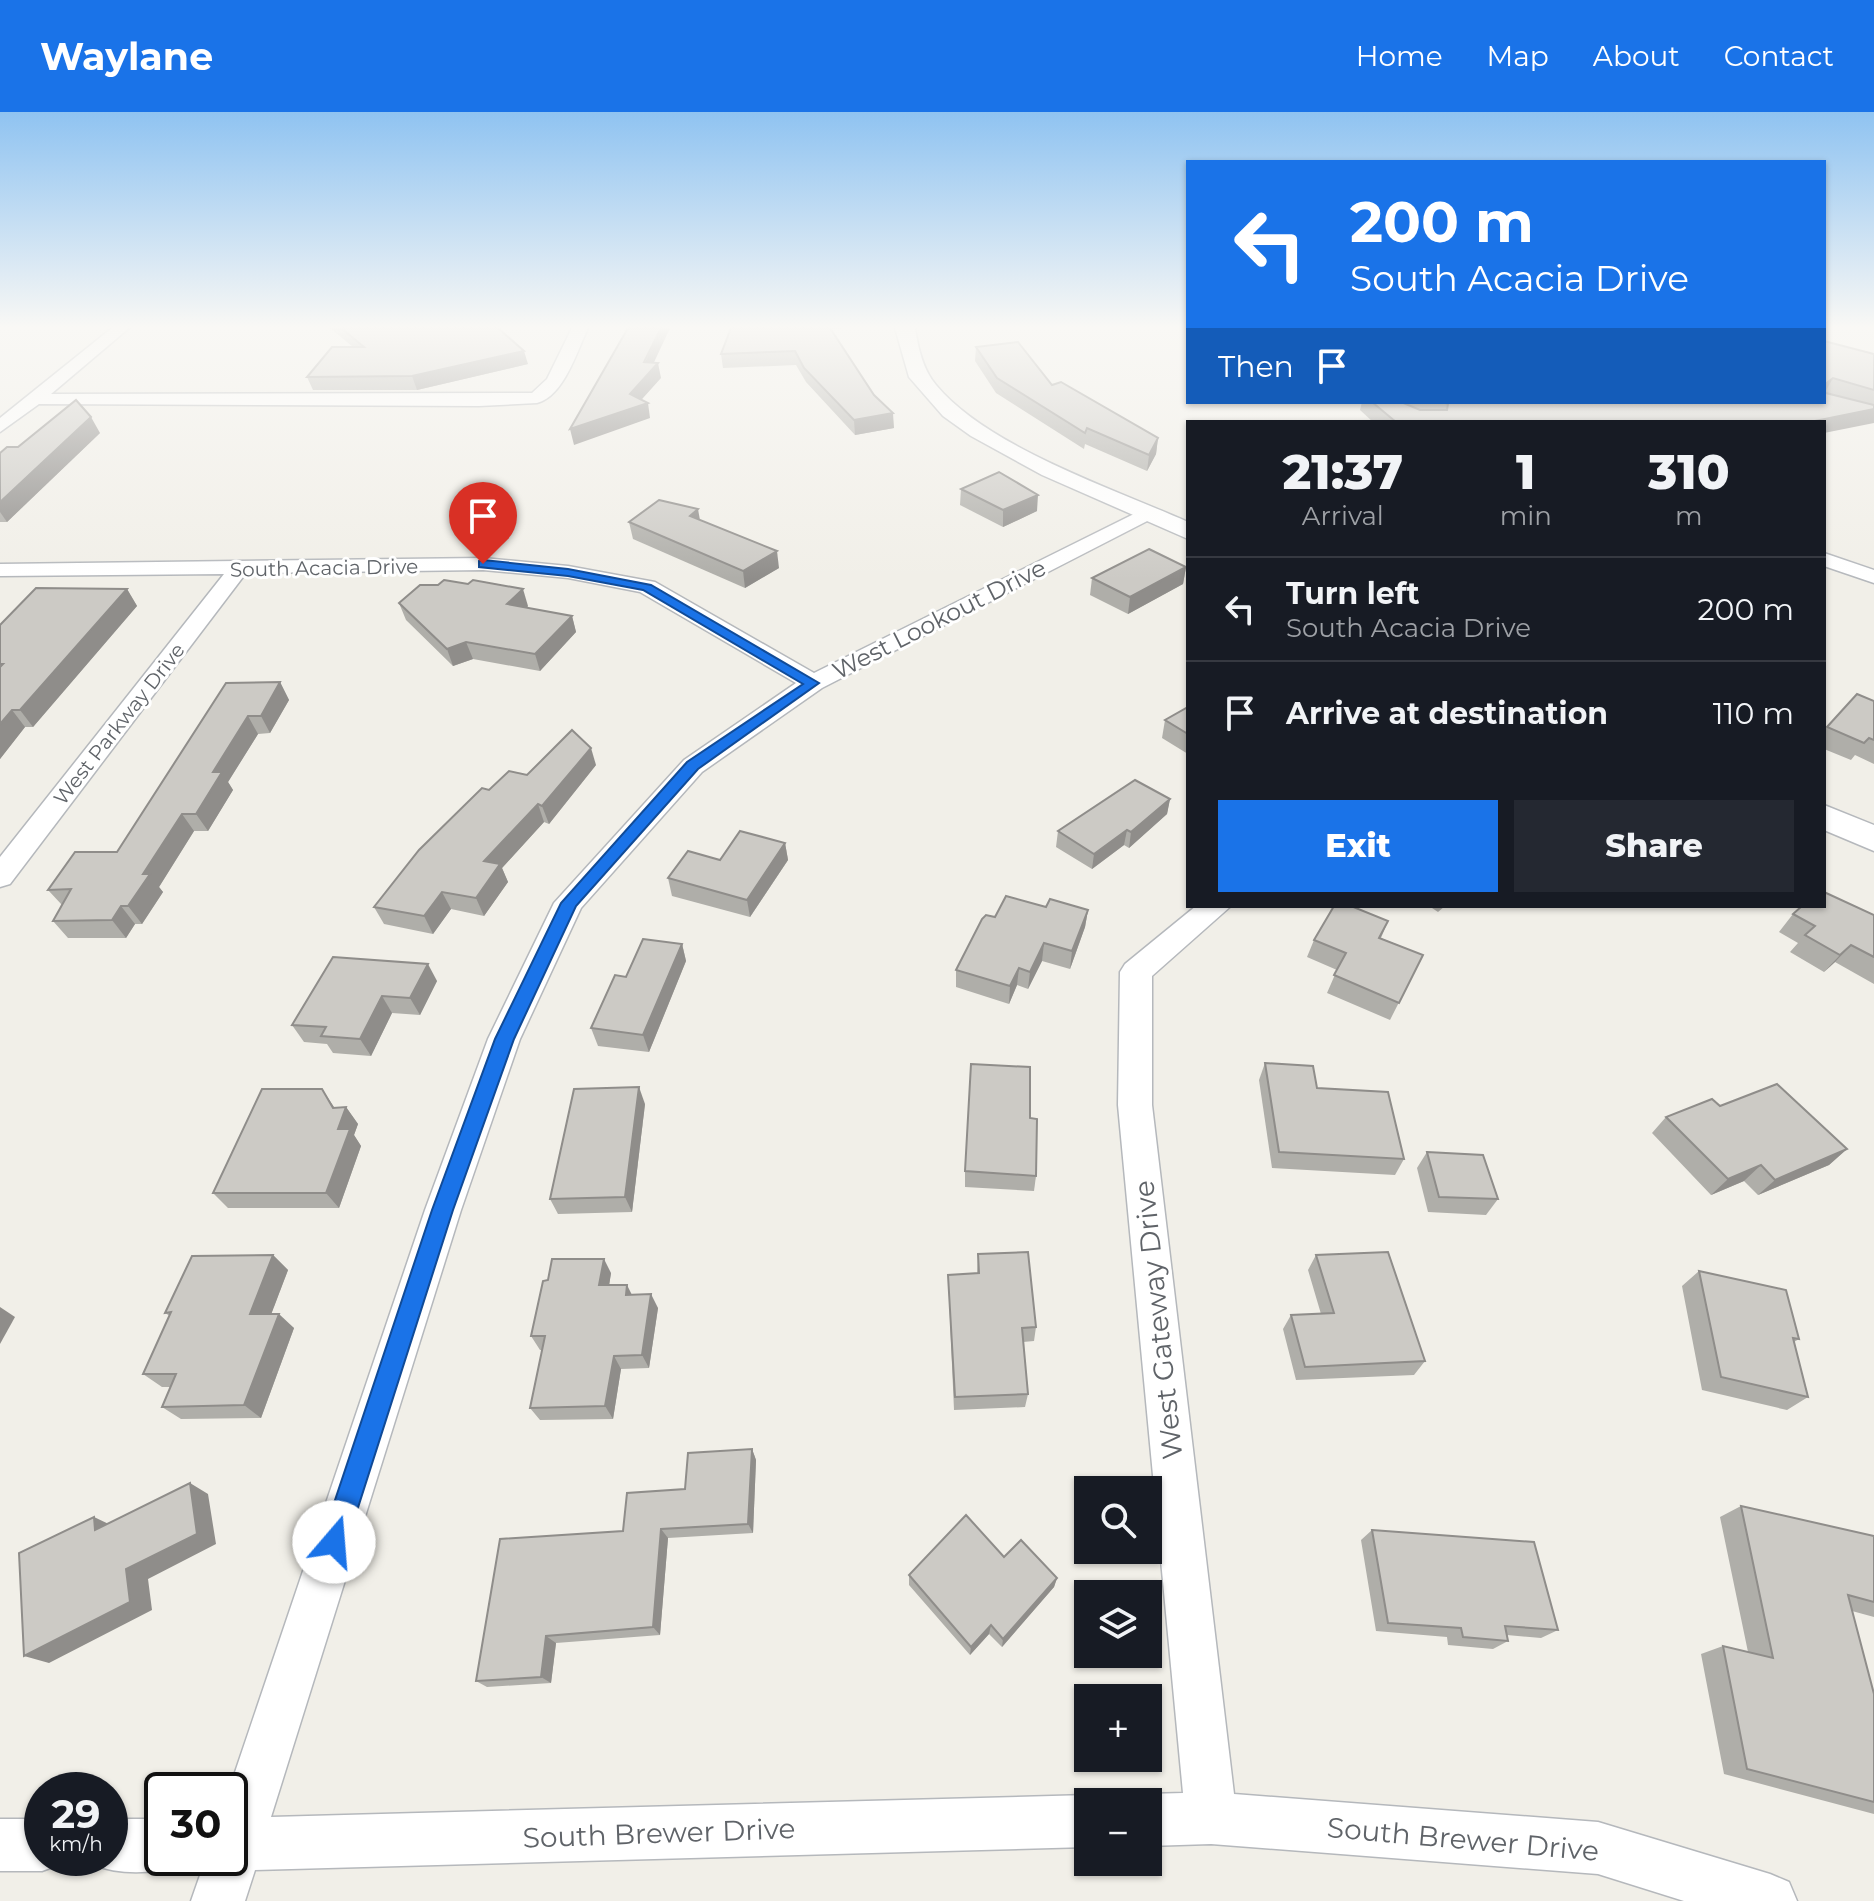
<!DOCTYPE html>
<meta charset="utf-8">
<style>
body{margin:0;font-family:Montserrat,sans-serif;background:#242831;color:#f1f3f6;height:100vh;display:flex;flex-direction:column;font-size:30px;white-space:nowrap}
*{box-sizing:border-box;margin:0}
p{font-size:26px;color:#9ea1a6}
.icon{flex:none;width:44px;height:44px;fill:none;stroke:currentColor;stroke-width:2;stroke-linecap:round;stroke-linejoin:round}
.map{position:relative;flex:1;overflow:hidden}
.details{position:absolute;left:1186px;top:308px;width:640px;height:488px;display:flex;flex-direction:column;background:#171b24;border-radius:0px;box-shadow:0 2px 6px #0004}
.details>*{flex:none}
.hud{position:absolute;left:1186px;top:48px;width:640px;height:244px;border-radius:0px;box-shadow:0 2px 6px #0004;background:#1a73e8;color:#fff;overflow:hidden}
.buttons{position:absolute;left:1074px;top:1364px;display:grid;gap:16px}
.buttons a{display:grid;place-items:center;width:88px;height:88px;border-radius:0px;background:#171b24;box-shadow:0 2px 6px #0004;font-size:40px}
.speed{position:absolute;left:24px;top:1660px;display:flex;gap:16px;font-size:40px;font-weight:700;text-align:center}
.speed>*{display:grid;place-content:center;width:104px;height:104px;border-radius:50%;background:#171b24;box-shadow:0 2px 6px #0004;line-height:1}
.speed small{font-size:20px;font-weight:400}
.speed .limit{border:4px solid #111;border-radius:12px;background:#fff;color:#111}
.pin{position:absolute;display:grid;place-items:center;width:68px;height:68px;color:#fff;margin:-82px -34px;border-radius:50% 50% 50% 0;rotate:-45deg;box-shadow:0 0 8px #0007}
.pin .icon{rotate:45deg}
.me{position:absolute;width:88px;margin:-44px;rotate:18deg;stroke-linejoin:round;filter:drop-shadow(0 0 6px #0008)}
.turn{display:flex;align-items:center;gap:28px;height:168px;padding:0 32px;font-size:36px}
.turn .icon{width:104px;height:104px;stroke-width:2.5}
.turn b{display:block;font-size:56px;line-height:68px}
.then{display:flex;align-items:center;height:76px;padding:0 32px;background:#0003;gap:16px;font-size:30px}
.eta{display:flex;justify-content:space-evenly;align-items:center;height:136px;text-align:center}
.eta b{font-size:48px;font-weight:800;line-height:56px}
.cta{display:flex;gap:16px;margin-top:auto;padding:16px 32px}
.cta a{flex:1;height:92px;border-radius:0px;background:#1a73e8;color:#fff;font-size:32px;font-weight:800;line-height:92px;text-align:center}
.cta a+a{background:#242831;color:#f1f3f6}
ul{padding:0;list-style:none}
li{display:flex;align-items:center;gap:24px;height:104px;padding:0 32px;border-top:2px solid #363941}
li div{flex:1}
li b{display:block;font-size:30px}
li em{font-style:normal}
header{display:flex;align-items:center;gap:48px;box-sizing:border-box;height:112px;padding:0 40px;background:#1a73e8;color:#fff}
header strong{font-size:38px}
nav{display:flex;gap:44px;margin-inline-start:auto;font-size:28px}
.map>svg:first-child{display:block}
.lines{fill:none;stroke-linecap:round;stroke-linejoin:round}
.minor-casing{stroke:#b5b8bc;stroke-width:3}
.tertiary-casing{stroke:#b5b8bc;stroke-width:3}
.minor{fill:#fff;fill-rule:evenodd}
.tertiary{fill:#fff;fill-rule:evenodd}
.wall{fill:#afaea9}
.shaded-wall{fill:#8f8d8a}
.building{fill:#cccac5;stroke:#8f8d8a;stroke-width:2}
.route{fill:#1a73e8;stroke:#114b97;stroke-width:2}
.labels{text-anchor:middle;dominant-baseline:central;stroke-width:6;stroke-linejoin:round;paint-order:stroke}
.far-street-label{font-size:20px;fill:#5f6368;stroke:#fff}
.street-label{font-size:24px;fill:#5f6368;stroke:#fff}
.near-street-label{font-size:28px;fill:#5f6368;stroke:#fff}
</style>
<header>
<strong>Waylane</strong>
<nav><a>Home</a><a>Map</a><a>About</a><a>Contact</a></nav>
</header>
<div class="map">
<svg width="1874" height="1789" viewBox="0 0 1874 1789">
<rect width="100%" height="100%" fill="#f1efe8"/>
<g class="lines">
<defs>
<g id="minor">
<path d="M 112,216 L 129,216 L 51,282 L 532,281 L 547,267 L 572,216 L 588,216 C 577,239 564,284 537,291 L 479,294 L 39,292 L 0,320 L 0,306 Z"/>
<polygon points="1148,395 1155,397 1158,401 1155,405 822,576 702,660 581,796 520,927 461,1098 271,1705 1088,1683 1105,1690 1088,1690 1088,1735 255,1758 245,1789 191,1789 206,1746 230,1746 229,1678 425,1098 488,927 554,791 684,648 796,571 640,480 568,466 483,458 246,461 10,772 0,775 0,745 224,462 0,464 0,452 483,446 568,454 655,470 814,561"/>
<polygon points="1824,441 1874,458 1874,471 1824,454"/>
<polygon points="1196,794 1231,794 1152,864 1152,993 1234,1682 1598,1710 1770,1762 1789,1770 1797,1789 1684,1789 1598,1762 1211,1732 1148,1734 1148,1690 1130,1690 1148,1682 1183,1681 1118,993 1120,860 1125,852"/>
<polygon points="0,1707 42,1707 42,1746 63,1746 61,1752 42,1759 0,1759"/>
<path d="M 110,1707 L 162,1707 L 162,1746 L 183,1746 L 181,1752 C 153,1763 119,1763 91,1752 L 89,1746 L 110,1746 Z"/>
</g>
<g id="tertiary">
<path d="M 895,216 L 915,216 C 918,236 923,258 936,273 C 987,335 1114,377 1188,410 L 1188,427 L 1042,363 L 971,324 L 943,304 L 909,265 Z"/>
<polygon points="1824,693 1874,713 1874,739 1824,718"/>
</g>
</defs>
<use href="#minor" class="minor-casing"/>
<use href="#tertiary" class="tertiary-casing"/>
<use href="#minor" class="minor"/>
<use href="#tertiary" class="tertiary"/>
</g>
<g class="wall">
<polygon points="330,216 498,216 528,252 417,278 313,278 307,265 353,235"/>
<polygon points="731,216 844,216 830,217 894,316 855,323 806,270 796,253 723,256 721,242"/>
<polygon points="1824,229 1874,242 1874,311 1373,310 1360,298 1362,290 1824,290"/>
<polygon points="976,235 1158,326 1156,342 1147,359 1085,332 1084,337 996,281 975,249"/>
<polygon points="100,321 7,410 0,410 0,341 18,335"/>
<polygon points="961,377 1037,399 1003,415 960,393"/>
<polygon points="629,410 779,456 745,476 633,427"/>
<polygon points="1186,455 1183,472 1128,502 1090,483 1092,466"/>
<polygon points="127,477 137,494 33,615 25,615 0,647 0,513"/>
<polygon points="399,491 528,494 527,496 572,504 576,520 540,559 473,547 453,554 406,508"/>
<polygon points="280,570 289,588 270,621 258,622 228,670 233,678 208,719 194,719 159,775 163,780 142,812 135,812 126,826 68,826 53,809 62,793 48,778 117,740"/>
<polygon points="1874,589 1874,652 1855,643 1851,648 1824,637 1824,619 1827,615"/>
<polygon points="1188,595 1188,642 1162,626 1165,608"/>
<polygon points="596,653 549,712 544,710 502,756 508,770 484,804 451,797 433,822 384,812 374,795 527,663"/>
<polygon points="1170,687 1167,702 1129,736 1124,733 1092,757 1056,735 1058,719"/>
<polygon points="785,731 788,748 750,805 672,784 668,766 720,748"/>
<polygon points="1429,794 1445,794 1438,800"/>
<polygon points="1046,795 1088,798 1085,815 1070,857 1042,849 1028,877 1017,873 1009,892 956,875 956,858 995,805"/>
<polygon points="1793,802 1874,803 1874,872 1835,850 1824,860 1790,840 1798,831 1779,820"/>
<polygon points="1388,809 1381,826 1423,843 1390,908 1327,881 1337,858 1307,845 1314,828"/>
<polygon points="682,832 686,849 649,940 598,934 591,916"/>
<polygon points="333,845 437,869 420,903 392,901 371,944 333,941 327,932 304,930 292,913"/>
<polygon points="1265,951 1317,976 1404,1047 1395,1063 1272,1056 1259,968"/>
<polygon points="645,992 632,1100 558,1102 550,1087"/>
<polygon points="1720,994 1847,1037 1829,1053 1758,1083 1744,1069 1711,1083 1652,1021 1666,1005"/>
<polygon points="346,995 358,1012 354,1023 361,1034 339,1096 228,1096 213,1081 335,996"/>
<polygon points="1030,1006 1036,1064 1034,1079 965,1075 965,1059"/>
<polygon points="1427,1040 1498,1087 1486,1103 1428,1100 1417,1056"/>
<polygon points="978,1142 1036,1215 1034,1229 1023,1230 1028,1282 1025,1295 954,1298 948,1163 977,1161"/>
<polygon points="273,1143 288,1158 271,1202 294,1216 261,1306 181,1307 162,1295 171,1275 162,1275 143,1262 170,1204 165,1201"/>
<polygon points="1316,1143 1425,1249 1414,1263 1296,1268 1283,1217 1291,1203 1321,1202 1308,1158"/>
<polygon points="1699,1159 1799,1227 1794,1230 1808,1285 1787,1298 1702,1278 1682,1174"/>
<polygon points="611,1161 609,1173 658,1196 649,1256 621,1257 613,1307 540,1308 530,1296 542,1238 540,1238 531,1224"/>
<polygon points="752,1337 756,1348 753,1421 668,1426 660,1523 556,1531 551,1571 487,1575 476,1569 623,1419 685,1377"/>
<polygon points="1741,1394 1874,1424 1874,1505 1852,1499 1874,1582 1874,1702 1724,1662 1701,1542 1723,1534 1748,1540 1720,1405"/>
<polygon points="1372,1418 1558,1518 1541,1526 1507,1523 1508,1529 1493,1537 1448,1533 1447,1525 1376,1519 1361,1428"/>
<polygon points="1004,1445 1057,1466 1054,1475 1002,1535 989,1522 970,1543 909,1473 909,1463"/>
</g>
<g class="shaded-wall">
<polygon points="661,216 670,216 649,261 658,251 661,266 634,296 648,291 650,306 574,333 570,317 630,282"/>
<polygon points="524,239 528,252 417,278 412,264"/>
<polygon points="1833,266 1824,282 1824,273"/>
<polygon points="1874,297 1874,311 1824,321 1824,310 1810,310"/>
<polygon points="893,301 894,316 855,323 854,308"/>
<polygon points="91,305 100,321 7,410 0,400 0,390"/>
<polygon points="1158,326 1156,342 1147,359 1149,343"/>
<polygon points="1038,383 1037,399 1003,415 1003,398"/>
<polygon points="698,397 701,414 690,404"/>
<polygon points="777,439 779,456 745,476 743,459"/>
<polygon points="1186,455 1183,472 1128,502 1130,485"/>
<polygon points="127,477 137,494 33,615 20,598"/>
<polygon points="523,477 528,494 513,509 507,492"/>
<polygon points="572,504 576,520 540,559 535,542"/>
<polygon points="466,530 473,547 453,554 447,537"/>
<polygon points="280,570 289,588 270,621 261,604"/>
<polygon points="12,598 25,615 0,647 0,612"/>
<polygon points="248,604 258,622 228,670 233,678 208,719 196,702 213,660"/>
<polygon points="591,636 596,653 549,712 542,694"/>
<polygon points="1170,687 1167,702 1129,736 1131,720"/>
<polygon points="538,692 544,710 502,756 508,770 484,804 476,786 484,749"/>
<polygon points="182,702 194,719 159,775 163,780 142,812 128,794 143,762"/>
<polygon points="1127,718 1124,733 1092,757 1094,742"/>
<polygon points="785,731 788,748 750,805 747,788"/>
<polygon points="442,780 451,797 433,822 424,804"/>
<polygon points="121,794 135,812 126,826 112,808"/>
<polygon points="1088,798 1085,815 1070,857 1072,839"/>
<polygon points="1044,831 1042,849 1028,877 1030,860"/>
<polygon points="682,832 686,849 649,940 643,923"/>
<polygon points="1851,833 1835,850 1824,860 1840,843"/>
<polygon points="428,852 437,869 420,903 410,886"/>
<polygon points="1019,856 1017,873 1009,892 1010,874"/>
<polygon points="382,884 392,901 371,944 360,927"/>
<polygon points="639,975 645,992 632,1100 625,1085"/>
<polygon points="322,977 342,1007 346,995 358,1012 354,1023 361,1034 339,1096 326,1081 338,1017 333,996"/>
<polygon points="1847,1037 1829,1053 1758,1083 1775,1068"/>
<polygon points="1761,1053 1744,1069 1711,1083 1728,1067"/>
<polygon points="273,1143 288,1158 266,1216 250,1202"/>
<polygon points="604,1147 611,1161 607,1187 599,1173"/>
<polygon points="627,1173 634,1187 626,1183"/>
<polygon points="651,1182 658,1196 649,1256 642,1243"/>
<polygon points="0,1195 15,1205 0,1232"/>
<polygon points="279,1202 294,1216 261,1306 244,1293"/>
<polygon points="614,1244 621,1257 613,1307 605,1294"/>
<polygon points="752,1337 756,1348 753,1421 748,1412"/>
<polygon points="190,1371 208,1382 216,1432 148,1467 152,1498 49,1551 24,1544 126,1457"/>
<polygon points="94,1405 115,1415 95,1418"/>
<polygon points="661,1417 668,1426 660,1523 653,1515"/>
<polygon points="1057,1466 1054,1475 1002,1535 1003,1527"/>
<polygon points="991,1513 989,1522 970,1543 971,1535"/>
<polygon points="546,1524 556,1531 551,1571 541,1565"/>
</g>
<g class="building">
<polygon points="341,216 498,216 524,239 412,264 307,265 332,235 364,235"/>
<polygon points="628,216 661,216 644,250 658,251 630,282 648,291 570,317"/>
<polygon points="731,216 830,216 874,283 893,301 854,308 804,256 795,239 721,242"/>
<polygon points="1824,229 1874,242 1874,278 1833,266 1824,273"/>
<polygon points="1018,230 1052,273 1061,270 1158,326 1149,343 1087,316 1085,321 997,266 976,235"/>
<polygon points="1824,278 1826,281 1874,293 1874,297 1810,310 1396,310 1372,290 1401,290 1420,298 1447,298 1448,292 1443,290 1824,290"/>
<polygon points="76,288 91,305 0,390 0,341 7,335 18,335"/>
<polygon points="999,360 1038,383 1003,398 961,377"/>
<polygon points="659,388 698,397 690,404 777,439 743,459 629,410"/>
<polygon points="1149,437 1186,455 1130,485 1092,466"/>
<polygon points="444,468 468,472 473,468 523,477 507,492 572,504 535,542 466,530 447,537 399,491 420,473 438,473"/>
<polygon points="36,476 127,477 20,598 12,598 0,612 0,555 3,552 0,552 0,513"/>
<polygon points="280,570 261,604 248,604 213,660 222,660 196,702 182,702 143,762 150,762 128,794 121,794 112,808 53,809 71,777 48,778 75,740 117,740 226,571"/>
<polygon points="1857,582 1874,589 1874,628 1869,626 1864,631 1827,615"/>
<polygon points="1188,595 1188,622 1165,608"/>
<polygon points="572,618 591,636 542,694 538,692 484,749 500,752 476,786 442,780 424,804 374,795 419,738 482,676 489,678 509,659 527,663"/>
<polygon points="1135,668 1170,687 1131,720 1127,718 1094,742 1058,719"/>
<polygon points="740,719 785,731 747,788 668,766 688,739 720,748"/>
<polygon points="1824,780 1874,803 1874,845 1851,833 1840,843 1805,823 1815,814 1793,802 1802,794 1824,794"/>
<polygon points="1006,784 1046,795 1050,787 1088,798 1072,839 1044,831 1030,860 1019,856 1010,874 956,858 982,807 986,803 995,805"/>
<polygon points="1334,794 1351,794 1388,809 1379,826 1423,843 1399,891 1334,863 1346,841 1314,828"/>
<polygon points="643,827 682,832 643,923 591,916 615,863 626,865"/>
<polygon points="333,845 428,852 410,886 382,884 360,927 321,924 326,915 292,913"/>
<polygon points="1265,951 1313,954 1317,976 1388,980 1404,1047 1279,1040"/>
<polygon points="971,952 1030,955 1030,1006 1037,1007 1036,1064 965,1059"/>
<polygon points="1777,972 1847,1037 1775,1068 1761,1053 1728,1067 1666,1005 1712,987 1720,994"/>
<polygon points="639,975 625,1085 550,1087 574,977"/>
<polygon points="262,977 322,977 333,996 346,995 338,1017 350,1017 326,1081 213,1081"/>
<polygon points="1427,1040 1483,1043 1498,1087 1439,1085"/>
<polygon points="1028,1140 1036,1215 1022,1216 1028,1282 955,1285 948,1163 979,1161 978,1142"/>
<polygon points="1388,1140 1425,1249 1305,1255 1291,1203 1334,1201 1316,1143"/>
<polygon points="273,1143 250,1202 279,1202 244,1293 162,1295 176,1262 143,1262 171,1200 165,1201 192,1144"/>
<polygon points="552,1147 604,1147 599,1173 627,1173 626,1183 651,1182 642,1243 614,1244 605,1294 530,1296 545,1224 531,1224 543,1169 548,1168"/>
<polygon points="1699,1159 1786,1178 1799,1227 1793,1226 1808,1285 1721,1265"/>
<polygon points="752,1337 748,1412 661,1417 653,1515 546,1524 541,1565 476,1569 500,1427 623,1419 627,1381 685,1377 688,1341"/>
<polygon points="190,1371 197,1422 126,1457 130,1490 24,1544 19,1441 94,1405 95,1418"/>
<polygon points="1741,1394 1874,1424 1874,1490 1848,1483 1874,1582 1874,1690 1747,1657 1723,1534 1773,1546"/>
<polygon points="966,1403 1004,1445 1021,1428 1057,1466 1003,1527 991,1513 971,1535 909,1463"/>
<polygon points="1372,1418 1534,1430 1558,1518 1505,1514 1508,1529 1463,1525 1461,1516 1388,1511"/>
</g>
<linearGradient id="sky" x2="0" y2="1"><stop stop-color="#8fc3f1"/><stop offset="0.46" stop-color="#f9f8f5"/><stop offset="1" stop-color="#f9f8f5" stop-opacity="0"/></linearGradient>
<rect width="1874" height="467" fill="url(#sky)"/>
<polygon class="route" points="483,448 568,457 651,473 819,571 698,657 576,794 514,927 453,1098 347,1430 343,1439 334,1443 325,1439 321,1430 432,1098 495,927 561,791 687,650 803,572 643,478 568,464 479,455 479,449"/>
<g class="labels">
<g class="far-street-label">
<text transform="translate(324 456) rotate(-1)">South Acacia Drive</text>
<text transform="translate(119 612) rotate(-52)">West Parkway Drive</text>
</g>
<g class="street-label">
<text transform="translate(939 507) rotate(-27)">West Lookout Drive</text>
</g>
<g class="near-street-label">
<text transform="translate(1158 1208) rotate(-96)">West Gateway Drive</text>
<text transform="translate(659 1721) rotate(-2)">South Brewer Drive</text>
<text transform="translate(1463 1727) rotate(5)">South Brewer Drive</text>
</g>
</g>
</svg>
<div class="buttons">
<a><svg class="icon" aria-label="search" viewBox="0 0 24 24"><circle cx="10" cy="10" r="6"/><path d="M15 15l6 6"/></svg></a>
<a><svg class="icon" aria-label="layers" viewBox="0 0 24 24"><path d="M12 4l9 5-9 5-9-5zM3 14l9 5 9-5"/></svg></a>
<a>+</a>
<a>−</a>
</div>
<div class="speed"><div>29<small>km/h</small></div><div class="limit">30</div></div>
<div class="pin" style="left:483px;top:452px;background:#d93025"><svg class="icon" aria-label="arrive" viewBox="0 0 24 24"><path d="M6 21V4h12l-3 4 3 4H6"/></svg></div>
<svg class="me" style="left:334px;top:1430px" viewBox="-20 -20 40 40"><circle r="19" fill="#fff"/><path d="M0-13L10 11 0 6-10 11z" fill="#1a73e8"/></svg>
<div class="hud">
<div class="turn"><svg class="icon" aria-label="left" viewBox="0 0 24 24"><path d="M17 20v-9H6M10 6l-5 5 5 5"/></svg><div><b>200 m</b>South Acacia Drive</div></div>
<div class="then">Then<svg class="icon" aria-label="arrive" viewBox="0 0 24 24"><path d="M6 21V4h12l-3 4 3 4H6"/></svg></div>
</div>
<section class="details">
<div class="eta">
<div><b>21:37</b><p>Arrival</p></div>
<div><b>1</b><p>min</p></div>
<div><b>310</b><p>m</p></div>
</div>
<ul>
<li><svg class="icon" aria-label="left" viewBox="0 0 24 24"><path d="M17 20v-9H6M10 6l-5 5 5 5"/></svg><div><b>Turn left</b><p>South Acacia Drive</p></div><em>200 m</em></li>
<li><svg class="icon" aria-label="arrive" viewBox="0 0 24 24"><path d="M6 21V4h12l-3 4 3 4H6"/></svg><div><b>Arrive at destination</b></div><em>110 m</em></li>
</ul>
<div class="cta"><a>Exit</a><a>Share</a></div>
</section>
</div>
